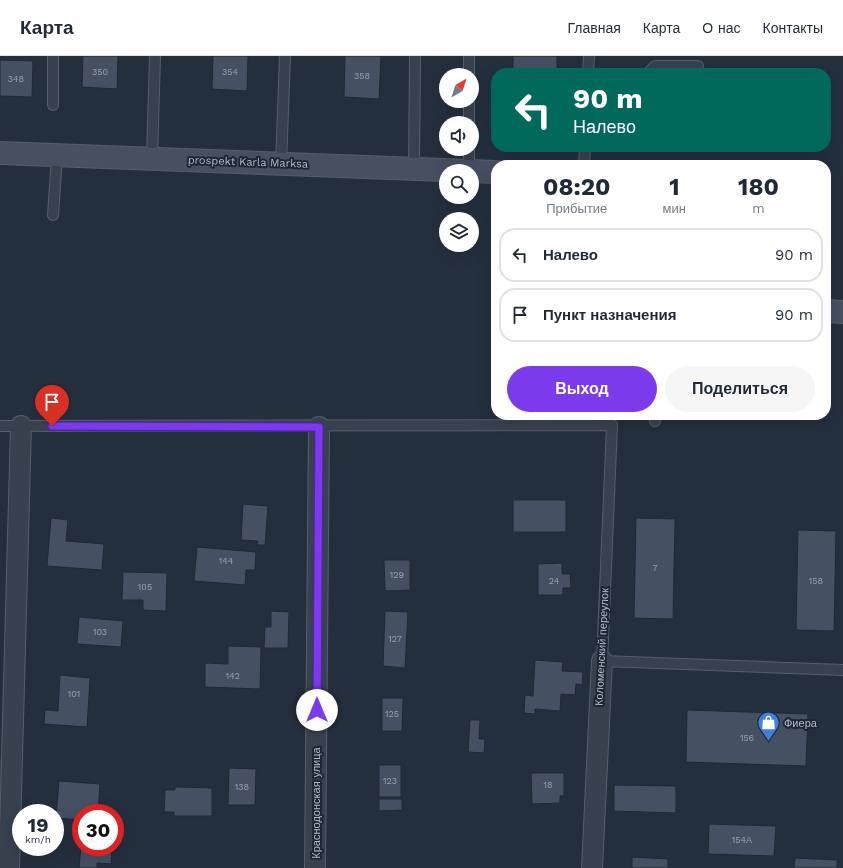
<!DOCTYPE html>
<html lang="ru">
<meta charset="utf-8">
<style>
body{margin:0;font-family:"Work Sans",sans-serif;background:#f6f6f7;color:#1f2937;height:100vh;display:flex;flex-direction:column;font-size:15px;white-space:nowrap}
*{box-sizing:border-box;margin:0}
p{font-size:13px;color:#747a83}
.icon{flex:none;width:22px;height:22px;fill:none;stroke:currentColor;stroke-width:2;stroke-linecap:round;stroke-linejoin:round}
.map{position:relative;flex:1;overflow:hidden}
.sheet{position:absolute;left:491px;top:104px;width:340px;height:260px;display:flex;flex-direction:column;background:#fff;border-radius:16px;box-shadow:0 4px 16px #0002}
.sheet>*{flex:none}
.banner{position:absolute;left:491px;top:12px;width:340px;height:84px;border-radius:16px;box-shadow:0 4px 16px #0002;background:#00695c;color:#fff;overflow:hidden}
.needle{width:26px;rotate:39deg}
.controls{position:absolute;left:439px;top:12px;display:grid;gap:8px}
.controls a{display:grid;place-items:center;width:40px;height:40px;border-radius:50%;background:#fff;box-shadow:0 4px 16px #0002;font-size:20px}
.speed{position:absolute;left:12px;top:748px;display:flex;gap:8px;font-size:20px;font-weight:700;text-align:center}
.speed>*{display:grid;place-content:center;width:52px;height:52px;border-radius:50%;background:#fff;box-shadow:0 4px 16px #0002;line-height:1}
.speed small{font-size:10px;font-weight:400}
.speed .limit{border:6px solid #d22;background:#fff;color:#111}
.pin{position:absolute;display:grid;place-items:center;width:34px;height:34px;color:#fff;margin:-41px -17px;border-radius:50% 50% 50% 0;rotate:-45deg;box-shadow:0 0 4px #0007}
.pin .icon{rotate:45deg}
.me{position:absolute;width:44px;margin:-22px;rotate:0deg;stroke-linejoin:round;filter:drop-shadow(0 0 3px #0008)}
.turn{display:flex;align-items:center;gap:14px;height:84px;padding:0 16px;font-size:18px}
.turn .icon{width:52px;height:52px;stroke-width:2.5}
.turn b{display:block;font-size:28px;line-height:34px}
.eta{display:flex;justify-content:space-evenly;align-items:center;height:68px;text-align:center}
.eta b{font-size:24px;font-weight:700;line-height:28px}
.action{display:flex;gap:8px;margin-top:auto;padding:8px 16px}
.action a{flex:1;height:46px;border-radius:24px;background:#7c3aed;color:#fff;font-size:16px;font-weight:700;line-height:46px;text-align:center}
.action a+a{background:#f6f6f7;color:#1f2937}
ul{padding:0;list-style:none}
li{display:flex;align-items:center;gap:12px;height:54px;margin:0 8px 6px;padding:0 8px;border:2px solid #e0e1e3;border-radius:16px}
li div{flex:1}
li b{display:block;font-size:15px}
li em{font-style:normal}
header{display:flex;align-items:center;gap:24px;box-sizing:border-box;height:56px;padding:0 20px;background:#fff;border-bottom:1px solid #e0e1e3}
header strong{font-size:19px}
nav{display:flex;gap:22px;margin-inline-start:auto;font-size:14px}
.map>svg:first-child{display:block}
.building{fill:#455162;stroke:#1f2835}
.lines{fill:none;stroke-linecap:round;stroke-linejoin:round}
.lane-casing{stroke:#565f6c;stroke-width:12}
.street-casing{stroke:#565f6c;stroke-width:22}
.secondary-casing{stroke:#565f6c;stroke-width:24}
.lane{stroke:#38414e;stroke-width:10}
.street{stroke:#38414e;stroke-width:20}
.secondary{stroke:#465061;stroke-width:22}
.route-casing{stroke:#51269a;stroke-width:10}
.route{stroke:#7c3aed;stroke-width:7}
.labels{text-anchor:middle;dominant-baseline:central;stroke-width:4;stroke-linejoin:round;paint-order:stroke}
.number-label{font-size:9px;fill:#98a1af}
.street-label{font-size:11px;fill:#b4bcc9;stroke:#1d2633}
.poi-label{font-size:11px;fill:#b4bcc9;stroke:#1d2633;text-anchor:start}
</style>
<header>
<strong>Карта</strong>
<nav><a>Главная</a><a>Карта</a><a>О нас</a><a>Контакты</a></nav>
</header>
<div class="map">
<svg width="843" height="812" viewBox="0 0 843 812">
<rect width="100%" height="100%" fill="#242f3e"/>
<g class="building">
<polygon points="83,0 118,0 117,33 82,31"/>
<polygon points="213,0 248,0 247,35 212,33"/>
<polygon points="345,0 381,0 379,43 344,41"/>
<rect x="513" y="0" width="44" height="17"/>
<polygon points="0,4 33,5 32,41 0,40"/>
<rect x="513" y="444" width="53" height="32"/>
<polygon points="243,448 268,450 265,489 257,489 258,485 241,484"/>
<polygon points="51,462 68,464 66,485 104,488 102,514 47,510"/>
<polygon points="636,462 675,463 673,563 634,562"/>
<polygon points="798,474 836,475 834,575 796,574"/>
<polygon points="197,491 256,496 255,514 246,514 245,529 194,525"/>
<polygon points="384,504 410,504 410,534 385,535"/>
<polygon points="562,507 562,518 570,518 571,532 563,532 563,539 538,539 538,508"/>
<polygon points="123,516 167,517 166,555 143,554 143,544 122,544"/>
<polygon points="271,555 289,556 288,592 264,592 265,571 271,571"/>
<polygon points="385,555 408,556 405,612 383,610"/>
<polygon points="79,561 123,565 121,591 77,588"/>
<polygon points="228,590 261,591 260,633 205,631 205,607 228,608"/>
<polygon points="535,604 563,606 562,615 583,616 582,629 576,628 575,639 561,638 560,655 535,653 535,658 524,657 525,639 533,640"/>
<polygon points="60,619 90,622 87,671 44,668 45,654 58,655"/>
<polygon points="382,642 403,642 402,675 382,675"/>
<polygon points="687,654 808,658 806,710 686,706"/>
<polygon points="470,664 480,664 479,683 485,683 484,697 468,696"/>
<polygon points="0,702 2,703 2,726 0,726"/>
<rect x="379" y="709" width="22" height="32"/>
<polygon points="229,712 256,713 255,749 228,749"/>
<polygon points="531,717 564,717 564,740 560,740 560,747 532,748"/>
<polygon points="59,725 100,728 98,757 81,757 81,764 56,762"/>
<polygon points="614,729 676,730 676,757 614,755"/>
<polygon points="175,731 212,732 212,760 174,760 174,756 164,756 165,734 175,734"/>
<polygon points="379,743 402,743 402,754 379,755"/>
<polygon points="709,768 776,770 774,800 708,798"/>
<polygon points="81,789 81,791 112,791 111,808 97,807 97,812 79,812"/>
<polygon points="632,801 668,803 668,812 632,812"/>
<polygon points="795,802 837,804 837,812 794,812"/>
</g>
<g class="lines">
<defs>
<g id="lane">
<polyline points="53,0 53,49"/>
<polyline points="588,17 589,0"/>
<polyline points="648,17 655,10 698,10"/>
<polyline points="469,19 469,0"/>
<polyline points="469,67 469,45"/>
<polyline points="152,102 155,0"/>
<polyline points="281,108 285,0"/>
<polyline points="584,109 585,91"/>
<polyline points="414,112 415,0"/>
<polyline points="469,115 469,93"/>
<polyline points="53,159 57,100"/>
<polyline points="654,359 655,365"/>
<polyline points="0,370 612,369 602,605 843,614"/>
</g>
<g id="street">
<polyline points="9,812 21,370"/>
<polyline points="315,812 319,371"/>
<polyline points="592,812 602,605"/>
</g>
<g id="secondary">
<polyline points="0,97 496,116"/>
<polyline points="826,255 843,256"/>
</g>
</defs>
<use href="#lane" class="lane-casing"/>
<use href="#street" class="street-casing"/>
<use href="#secondary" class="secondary-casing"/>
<use href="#lane" class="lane"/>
<use href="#street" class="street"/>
<use href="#secondary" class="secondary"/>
</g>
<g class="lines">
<defs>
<polyline id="route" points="52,370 319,371 317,654"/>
</defs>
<use href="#route" class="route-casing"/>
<use href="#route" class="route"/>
</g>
<defs>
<symbol id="shop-pin" viewBox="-11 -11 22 30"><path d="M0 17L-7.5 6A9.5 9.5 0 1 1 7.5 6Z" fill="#3f7fe0" stroke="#1d2633"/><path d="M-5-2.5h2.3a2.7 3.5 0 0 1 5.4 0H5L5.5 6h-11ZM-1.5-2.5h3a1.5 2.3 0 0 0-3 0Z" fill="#fff"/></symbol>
</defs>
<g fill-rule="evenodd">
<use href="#shop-pin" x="756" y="654" width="25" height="34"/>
</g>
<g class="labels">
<g class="number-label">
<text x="100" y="16">350</text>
<text x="230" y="16">354</text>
<text x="362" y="20">358</text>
<text x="16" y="23">348</text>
<text x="226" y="505">144</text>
<text x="655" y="512">7</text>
<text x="397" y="519">129</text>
<text x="554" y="525">24</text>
<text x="816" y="525">158</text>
<text x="145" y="531">105</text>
<text x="100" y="576">103</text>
<text x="395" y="583">127</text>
<text x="233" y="620">142</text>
<text x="74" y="638">101</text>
<text x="392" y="658">125</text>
<text x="747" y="682">156</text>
<text x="390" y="725">123</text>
<text x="548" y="729">18</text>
<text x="242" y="731">138</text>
<text x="742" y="784">154А</text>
</g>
<g class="street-label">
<text transform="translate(248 106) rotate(2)">prospekt Karla Marksa</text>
<text transform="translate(602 591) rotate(-87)">Коломенский переулок</text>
<text transform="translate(316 747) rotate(-90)">Краснодонская улица</text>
</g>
<g class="poi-label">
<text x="784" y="667">Фиера</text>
</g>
</g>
</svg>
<div class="controls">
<a><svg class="needle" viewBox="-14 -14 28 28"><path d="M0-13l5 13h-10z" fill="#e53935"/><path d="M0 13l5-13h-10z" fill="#747a83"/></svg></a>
<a><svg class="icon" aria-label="sound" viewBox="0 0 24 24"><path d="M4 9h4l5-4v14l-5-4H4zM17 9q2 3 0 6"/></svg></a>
<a><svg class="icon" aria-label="search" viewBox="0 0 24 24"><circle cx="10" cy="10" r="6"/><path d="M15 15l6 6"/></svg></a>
<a><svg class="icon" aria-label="layers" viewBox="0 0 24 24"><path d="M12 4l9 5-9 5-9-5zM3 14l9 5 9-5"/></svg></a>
</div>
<div class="speed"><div>19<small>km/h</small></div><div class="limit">30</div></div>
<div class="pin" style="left:52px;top:370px;background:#d93025"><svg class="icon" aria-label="arrive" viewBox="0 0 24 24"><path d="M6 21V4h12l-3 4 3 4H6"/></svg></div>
<svg class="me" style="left:317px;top:654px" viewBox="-20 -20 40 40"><circle r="19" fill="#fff"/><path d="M0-13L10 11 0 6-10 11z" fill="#7c3aed"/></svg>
<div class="banner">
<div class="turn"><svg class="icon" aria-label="left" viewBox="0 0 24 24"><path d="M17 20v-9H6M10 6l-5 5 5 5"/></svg><div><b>90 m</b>Налево</div></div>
</div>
<section class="sheet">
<div class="eta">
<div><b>08:20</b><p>Прибытие</p></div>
<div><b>1</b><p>мин</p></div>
<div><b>180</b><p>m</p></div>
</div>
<ul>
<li><svg class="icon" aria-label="left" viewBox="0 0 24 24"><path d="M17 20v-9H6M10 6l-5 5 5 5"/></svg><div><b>Налево</b></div><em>90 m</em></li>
<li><svg class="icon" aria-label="arrive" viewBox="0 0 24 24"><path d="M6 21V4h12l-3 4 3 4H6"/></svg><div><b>Пункт назначения</b></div><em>90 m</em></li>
</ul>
<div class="action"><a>Выход</a><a>Поделиться</a></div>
</section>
</div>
